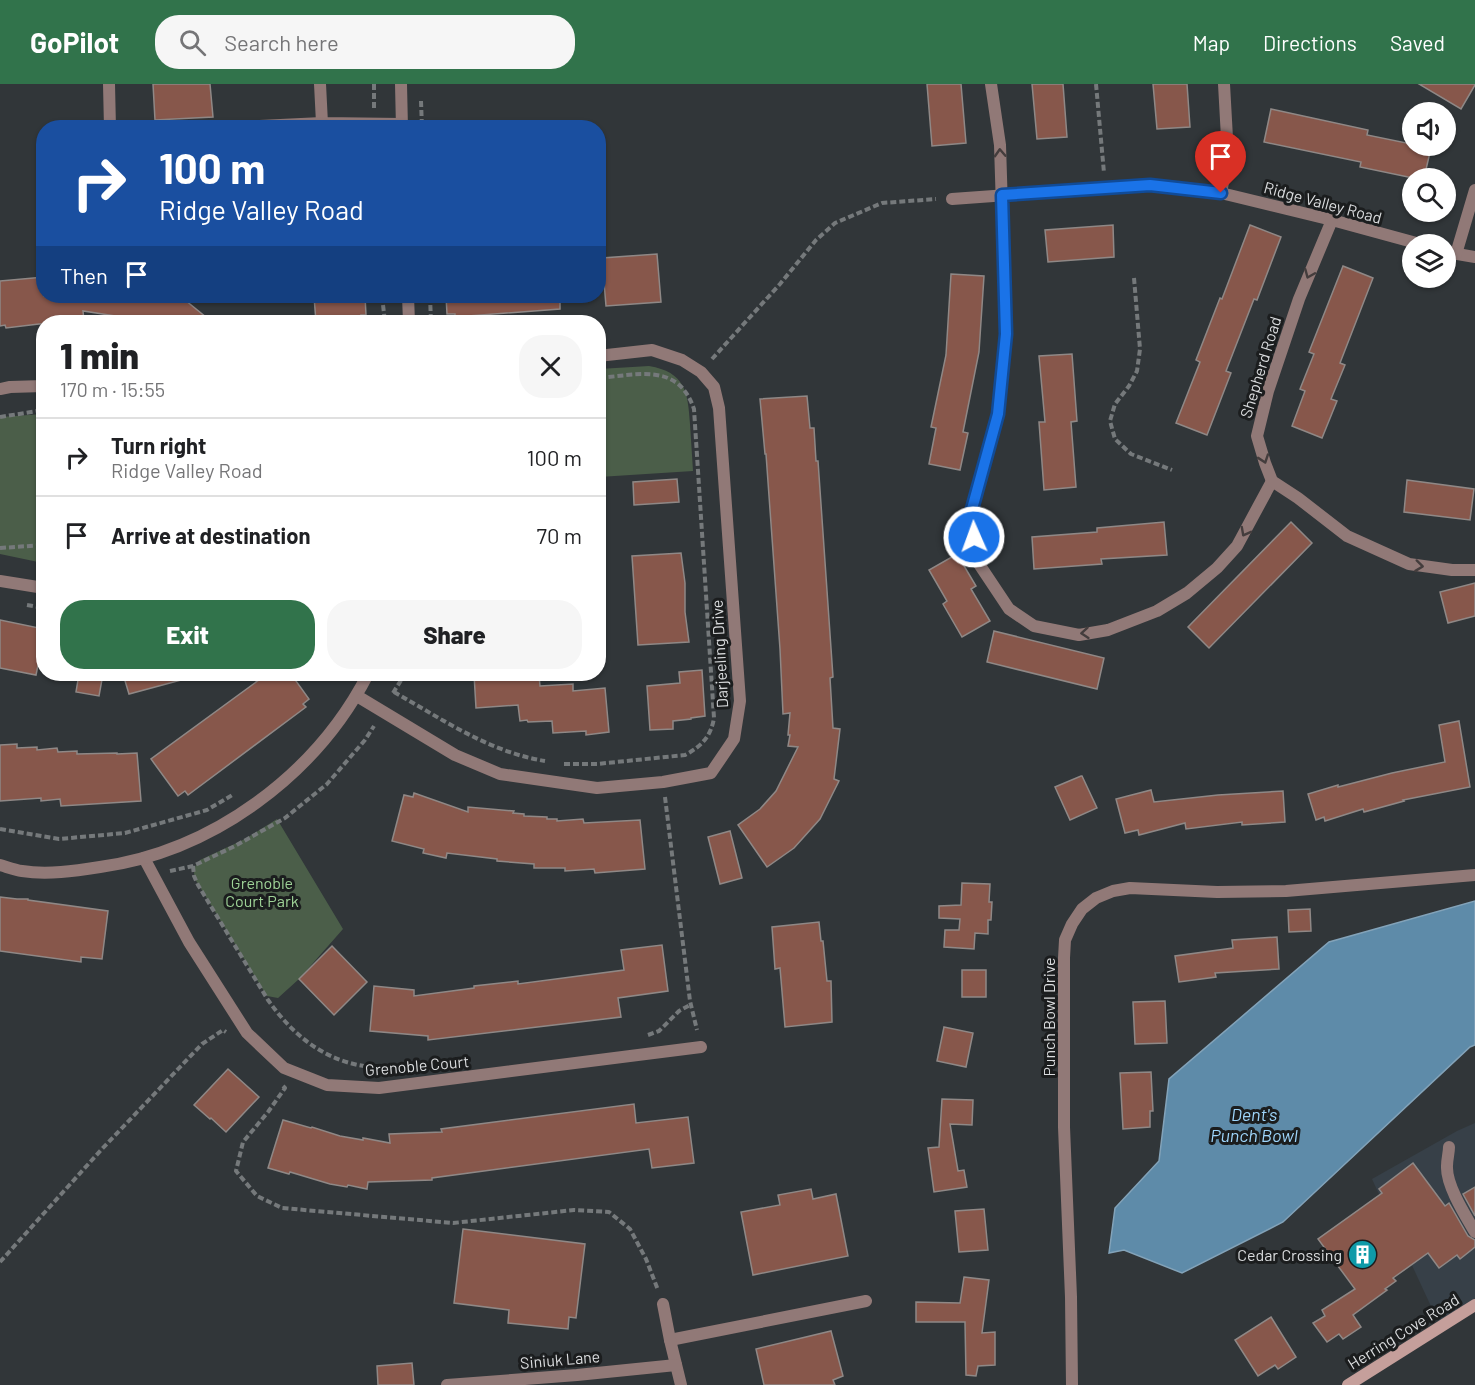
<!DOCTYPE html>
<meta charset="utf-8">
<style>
body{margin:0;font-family:Barlow,sans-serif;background:#f6f6f6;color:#202124;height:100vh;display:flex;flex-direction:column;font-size:22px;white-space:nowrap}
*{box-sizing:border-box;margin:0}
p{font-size:20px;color:#757577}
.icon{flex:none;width:33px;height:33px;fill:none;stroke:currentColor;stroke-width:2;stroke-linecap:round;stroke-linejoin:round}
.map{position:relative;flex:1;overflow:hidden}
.details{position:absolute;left:36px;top:231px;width:570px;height:366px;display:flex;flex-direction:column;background:#fff;border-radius:24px;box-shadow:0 2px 4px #0004}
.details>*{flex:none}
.top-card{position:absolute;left:36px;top:36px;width:570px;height:183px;border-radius:24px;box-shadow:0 2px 4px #0004;background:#1a4fa0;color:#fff;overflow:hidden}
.tools{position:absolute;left:1402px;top:18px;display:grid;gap:12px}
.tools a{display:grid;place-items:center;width:54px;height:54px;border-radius:50%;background:#fff;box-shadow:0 2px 4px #0004;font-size:30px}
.pin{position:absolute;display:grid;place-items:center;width:51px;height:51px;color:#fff;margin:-62px -26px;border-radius:50% 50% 50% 0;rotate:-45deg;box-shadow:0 0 6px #0007}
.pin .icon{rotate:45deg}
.me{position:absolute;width:66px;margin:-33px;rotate:358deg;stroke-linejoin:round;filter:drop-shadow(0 0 4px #0008)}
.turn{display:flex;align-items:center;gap:21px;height:126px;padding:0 24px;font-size:27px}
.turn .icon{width:78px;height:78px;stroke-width:2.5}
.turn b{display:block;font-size:42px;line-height:51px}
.then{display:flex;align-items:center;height:57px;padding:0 24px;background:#0003;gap:12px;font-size:22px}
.round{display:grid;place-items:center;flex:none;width:63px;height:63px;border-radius:24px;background:#f6f6f6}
.head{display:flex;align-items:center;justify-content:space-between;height:102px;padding:0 24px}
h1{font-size:36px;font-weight:800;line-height:45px}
.button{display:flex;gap:12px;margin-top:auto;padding:12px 24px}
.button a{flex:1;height:69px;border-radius:24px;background:#31734b;color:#fff;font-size:24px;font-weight:800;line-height:69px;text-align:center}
.button a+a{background:#f6f6f6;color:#202124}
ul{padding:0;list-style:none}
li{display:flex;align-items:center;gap:18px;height:78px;padding:0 24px;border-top:2px solid #e0e0e0}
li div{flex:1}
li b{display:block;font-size:22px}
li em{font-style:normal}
header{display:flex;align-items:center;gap:36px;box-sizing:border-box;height:84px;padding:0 30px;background:#31734b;color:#fff}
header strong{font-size:28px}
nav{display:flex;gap:33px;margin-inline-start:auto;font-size:21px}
.search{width:420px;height:54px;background:#f6f6f6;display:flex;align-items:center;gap:15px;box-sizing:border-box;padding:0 21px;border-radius:24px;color:#757577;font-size:22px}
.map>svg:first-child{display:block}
.built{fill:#374048}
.green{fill:#4b5e49}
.water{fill:#5e8ba9;stroke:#83a3b9;stroke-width:1.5}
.building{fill:#87574b;stroke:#8f8886;stroke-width:1.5}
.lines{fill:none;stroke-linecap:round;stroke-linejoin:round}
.path{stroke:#75797b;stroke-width:4;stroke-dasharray:6 3;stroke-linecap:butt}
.service{stroke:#917977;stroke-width:12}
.minor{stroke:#917977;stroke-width:12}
.tertiary{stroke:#917977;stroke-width:12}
.secondary{stroke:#c59f9b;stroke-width:12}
.oneway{stroke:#443d3d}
.route-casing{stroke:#114b97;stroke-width:15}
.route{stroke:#1a73e8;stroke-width:10}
.labels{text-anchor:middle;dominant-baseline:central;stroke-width:6;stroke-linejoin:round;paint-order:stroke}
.street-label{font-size:16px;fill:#dadcde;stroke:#1b1d1e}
.park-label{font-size:16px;fill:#9ed297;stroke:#1b1d1e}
.poi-label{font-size:16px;fill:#dadcde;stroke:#1b1d1e;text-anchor:end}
.water-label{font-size:18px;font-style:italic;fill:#9ed5fb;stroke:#1b1d1e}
</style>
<header>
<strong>GoPilot</strong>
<div class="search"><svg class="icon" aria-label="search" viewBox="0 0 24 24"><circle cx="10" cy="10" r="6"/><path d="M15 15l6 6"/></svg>Search here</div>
<nav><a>Map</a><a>Directions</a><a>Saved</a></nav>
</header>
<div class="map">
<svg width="1475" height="1301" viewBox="0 0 1475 1301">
<rect width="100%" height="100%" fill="#313639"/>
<polygon class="built" points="1475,1039 1475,1225 1442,1246 1372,1095 1457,1047"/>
<g class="green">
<path d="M 649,282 C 685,288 688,308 690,340 C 691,355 692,371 693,387 L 599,393 L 599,285 Z"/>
<polygon points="43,330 44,330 43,479 0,470 0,333"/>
<path d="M 277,735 L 343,845 L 299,895 L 278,914 L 267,912 L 195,795 C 193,787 194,782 200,776 L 245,755 Z"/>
</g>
<polygon class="water" points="1475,817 1475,961 1470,963 1283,1138 1182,1189 1124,1166 1109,1169 1115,1124 1159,1077 1169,995 1329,858"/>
<g class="building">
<polygon points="153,0 210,0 213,33 155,36"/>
<polygon points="927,0 961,0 966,59 932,62"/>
<polygon points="1032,0 1063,0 1067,53 1037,55"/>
<polygon points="1153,0 1187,0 1190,43 1157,45"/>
<polygon points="1419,0 1475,0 1475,1 1461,25"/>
<polygon points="1271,25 1368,46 1367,51 1431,64 1424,94 1413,94 1360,83 1361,78 1264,58"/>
<polygon points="1113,141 1114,173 1048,178 1045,146"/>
<polygon points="1250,141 1281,153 1257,216 1254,215 1226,287 1231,289 1207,351 1176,339 1200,278 1196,276 1220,214 1222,215"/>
<polygon points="657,170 661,218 606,222 602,174"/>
<polygon points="1343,182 1373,194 1340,279 1345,281 1331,315 1337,317 1322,354 1292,342 1305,307 1300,305 1314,270 1309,268"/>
<polygon points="951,190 984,192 979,268 963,348 968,349 960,386 929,380 936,344 931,343 946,271"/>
<polygon points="44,193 44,212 180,212 212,238 133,238 135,235 83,227 84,237 44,238 44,240 39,240 6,244 5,241 0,242 0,197"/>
<polygon points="314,212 365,212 366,231 361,231 362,238 316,238"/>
<polygon points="446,212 560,212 560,225 455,233 455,230 447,230"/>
<polygon points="1072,270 1077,337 1071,338 1076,403 1044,406 1039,338 1045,338 1039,272"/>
<polygon points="807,312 810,344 814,344 816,377 818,377 833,593 830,594 833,644 840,645 834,695 839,697 820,735 794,764 767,783 738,741 760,725 776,707 798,663 788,662 790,651 788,651 790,629 783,630 780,565 766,370 765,370 760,315"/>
<polygon points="677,395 679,418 634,421 633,398"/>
<polygon points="1407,396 1474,405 1470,436 1404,428"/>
<polygon points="1164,438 1167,471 1101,475 1102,480 1034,485 1032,453 1097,448 1097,444"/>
<polygon points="1291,438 1312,459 1209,564 1188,543"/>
<polygon points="681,469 685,499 685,528 689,558 638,561 632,472"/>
<polygon points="957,470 976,502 971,505 990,537 962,553 943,520 947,517 929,486"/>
<polygon points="1475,499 1475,532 1448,539 1440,508"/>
<polygon points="0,536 44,545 44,552 36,591 0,584"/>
<polygon points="994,547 1104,574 1097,605 987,578"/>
<polygon points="702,586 705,632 691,634 691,635 673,637 673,645 650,646 647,602 680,599 679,588"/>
<polygon points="79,590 103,590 99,612 76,608"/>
<polygon points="123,590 184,590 185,595 129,610"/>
<polygon points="267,590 291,590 309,615 303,620 306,623 188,711 185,707 178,712 151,675"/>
<polygon points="474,590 497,590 497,594 539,591 540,602 573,600 573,607 605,604 609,648 586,651 586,647 553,649 552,637 528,638 527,636 520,637 518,621 476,624"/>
<polygon points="1459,637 1470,703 1403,716 1404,717 1364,728 1363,725 1325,737 1324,733 1316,736 1308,710 1338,701 1338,703 1392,689 1445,678 1439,641"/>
<polygon points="17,660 17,664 37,663 37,666 57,664 58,668 77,667 77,670 117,669 117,670 137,669 141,717 61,722 60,715 41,717 41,714 0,717 0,661"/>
<polygon points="1081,692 1082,692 1097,724 1070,736 1055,703"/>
<polygon points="1151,706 1154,718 1218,711 1283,707 1285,738 1242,741 1242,738 1186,745 1185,739 1139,751 1138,746 1125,749 1116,715"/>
<polygon points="414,709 468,728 468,723 514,727 513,729 524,730 524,732 547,733 547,735 557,735 557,737 583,735 584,739 640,736 645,785 595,789 594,785 565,787 565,784 534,784 534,780 497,777 497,775 447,769 446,774 423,769 424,765 392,757 404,711 413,713"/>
<polygon points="730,747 742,794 720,800 708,753"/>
<polygon points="962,799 990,800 989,818 992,818 991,836 988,836 988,850 975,849 974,865 944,863 945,846 959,846 960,835 939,834 939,822 961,821"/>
<polygon points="0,813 17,815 28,815 28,816 108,827 102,875 81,873 81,878 0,867"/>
<polygon points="1310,825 1311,847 1289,848 1288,826"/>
<polygon points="819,838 821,857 823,857 827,897 831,897 832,938 785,943 780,884 775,885 772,843"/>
<polygon points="1277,853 1279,885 1215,889 1216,893 1179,898 1175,872 1233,864 1232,856"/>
<polygon points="662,861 668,907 618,914 621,933 428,956 428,952 370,947 374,902 414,906 414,912 474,904 474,902 518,897 518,900 624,886 621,866"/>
<polygon points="332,862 367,898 334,931 299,895"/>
<rect x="962" y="886" width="24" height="27"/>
<polygon points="1165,917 1167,959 1135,960 1133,918"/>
<polygon points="944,943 973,949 966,983 937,977"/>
<polygon points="228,985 259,1013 226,1048 211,1034 210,1035 194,1021"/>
<polygon points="1151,988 1153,1027 1150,1027 1150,1043 1123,1045 1120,989"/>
<polygon points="942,1015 973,1016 972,1041 950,1040 958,1087 964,1086 967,1103 934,1108 928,1064 939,1063"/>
<polygon points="634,1020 636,1039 688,1033 694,1079 652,1084 649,1065 432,1094 432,1096 368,1098 367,1105 348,1101 347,1103 330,1100 290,1088 289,1090 268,1084 283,1036 311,1044 312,1043 340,1052 363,1056 363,1054 390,1059 389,1050 442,1048 441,1045"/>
<polygon points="1413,1079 1445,1122 1449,1119 1468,1152 1475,1156 1475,1163 1460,1175 1457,1171 1439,1184 1428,1169 1393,1194 1396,1197 1385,1205 1387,1206 1353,1231 1361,1243 1343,1255 1339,1250 1327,1258 1313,1239 1325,1232 1322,1226 1355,1205 1318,1155 1382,1109 1379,1105"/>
<polygon points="1475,1103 1475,1132 1463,1110"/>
<polygon points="811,1105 813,1115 836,1110 848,1172 753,1191 741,1128 780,1121 778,1111"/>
<polygon points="984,1125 988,1166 959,1168 955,1127"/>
<polygon points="463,1145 585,1160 576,1234 569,1233 568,1245 508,1239 509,1226 454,1219"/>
<polygon points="964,1193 989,1196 982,1249 995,1248 995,1281 978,1282 976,1292 966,1291 965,1238 916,1238 916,1218 960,1219"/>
<polygon points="1271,1233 1296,1273 1278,1285 1275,1281 1258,1292 1235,1256"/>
<polygon points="831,1247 843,1292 833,1296 835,1301 764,1301 756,1265"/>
<polygon points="412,1279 414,1301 378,1301 377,1282"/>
</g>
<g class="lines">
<g class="path">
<polyline points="374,0 374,25"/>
<polyline points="1096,0 1104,89"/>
<polyline points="421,17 422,44"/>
<polyline points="1134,194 1140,265 1137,287 1129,302 1115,320 1110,337 1115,355 1131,370 1172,386"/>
<polyline points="382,212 385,238"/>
<polyline points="430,212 431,238"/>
<polyline points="712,275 780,200 816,156 835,139 882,119 936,115"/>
<polyline points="0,333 44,326"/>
<polyline points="0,464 44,461"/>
<polyline points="27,521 44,524"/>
<path d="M 394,608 C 442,635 489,668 545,677"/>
<polyline points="393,609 405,590"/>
<path d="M 564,680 L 597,680 L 685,671 C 702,662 711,652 714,634 L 694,325 C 678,278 638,291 598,294"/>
<polyline points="665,713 690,917 697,946"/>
<polyline points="0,745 59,755 125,749 207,726 234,710"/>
<path d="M 193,782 L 194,792 L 198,801 L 268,916 C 297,957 333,983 385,984"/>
<polyline points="170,787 193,782 235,762 285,734 327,700 365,656 374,642"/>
<polyline points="648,951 659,947 679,927 690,921"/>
<polyline points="283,1002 285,1004 268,1028 243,1058 236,1087 257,1112 282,1124 453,1139 574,1126 609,1128 630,1145 646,1175 658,1206"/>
<polyline points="0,1178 101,1066 202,960 223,946 226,948"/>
</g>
<g class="service">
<polyline points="109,0 110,44"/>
<polyline points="320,0 322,39 402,40"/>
<polyline points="215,44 322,39"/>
<path d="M 1449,1063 C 1449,1069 1447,1075 1447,1082 C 1446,1101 1465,1131 1475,1148"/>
<polyline points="670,1256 866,1217"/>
</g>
<g class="minor">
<polyline points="991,0 1000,61 1006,250 998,330 972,425 973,453 979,480 1009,525 1034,542 1079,551 1108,546 1157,527 1187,509 1217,484 1237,462 1272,397"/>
<polyline points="1221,109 1228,72 1224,0"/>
<polyline points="952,115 1150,101 1221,109 1332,136 1420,160"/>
<polyline points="1332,136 1299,215 1268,307 1257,352 1265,379 1272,397 1298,414 1347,452 1409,480 1452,486 1475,486"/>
<polyline points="1446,168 1475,173"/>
<polyline points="1456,170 1475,106"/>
<polyline points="0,305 10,303 44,302"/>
<polyline points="0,497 44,504"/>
<polyline points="357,612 455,671 500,690 597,704 663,698 711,689 734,655 740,617 719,324 714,303 701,288 682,276 652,266 598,272"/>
<polyline points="144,774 189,858 247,949 284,984 327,1001 379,1004 701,963"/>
<polyline points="663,1220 670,1256 681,1301"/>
<polyline points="447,1301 577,1291 676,1281"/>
<polyline points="1072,1301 1071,1213 1064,1043 1064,874 1065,856 1072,840 1082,825 1096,814 1113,807 1130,804 1217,808 1286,807 1475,791"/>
</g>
<g class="tertiary">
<polyline points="401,0 402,44"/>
<polyline points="408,212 409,238"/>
<path d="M 0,781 C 7,783 15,786 22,787 C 47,791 75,787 100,783 C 213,767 316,691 368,590"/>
</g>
<polyline class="secondary" points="1348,1301 1475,1221"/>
</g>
<defs><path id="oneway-chevron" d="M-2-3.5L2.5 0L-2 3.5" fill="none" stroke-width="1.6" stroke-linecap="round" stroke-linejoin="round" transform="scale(1.5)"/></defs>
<g class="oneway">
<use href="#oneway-chevron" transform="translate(1000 69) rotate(-93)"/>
<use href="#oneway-chevron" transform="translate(1309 190) rotate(113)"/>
<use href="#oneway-chevron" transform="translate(1264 375) rotate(71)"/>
<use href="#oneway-chevron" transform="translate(1245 448) rotate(118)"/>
<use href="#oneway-chevron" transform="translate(1419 482) rotate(7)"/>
<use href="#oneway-chevron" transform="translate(1085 549) rotate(175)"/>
</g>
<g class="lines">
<defs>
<polyline id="route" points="974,453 972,425 998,330 1006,250 1002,111 1150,101 1221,109"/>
</defs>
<use href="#route" class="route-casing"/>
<use href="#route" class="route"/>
</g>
<defs>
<symbol id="building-disc" viewBox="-11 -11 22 22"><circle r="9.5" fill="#0f9aa8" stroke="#1b1d1e"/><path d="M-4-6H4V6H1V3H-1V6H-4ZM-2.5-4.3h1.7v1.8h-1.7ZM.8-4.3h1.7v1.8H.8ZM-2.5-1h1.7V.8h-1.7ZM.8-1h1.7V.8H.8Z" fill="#fff"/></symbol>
</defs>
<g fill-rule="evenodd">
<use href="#building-disc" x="1346" y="1154" width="33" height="33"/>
</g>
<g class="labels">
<g class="street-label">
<text transform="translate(1323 118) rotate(15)">Ridge Valley Road</text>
<text transform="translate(1260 283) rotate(-73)">Shepherd Road</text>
<text transform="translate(719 570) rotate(-93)">Darjeeling Drive</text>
<text transform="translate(1048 933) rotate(-90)">Punch Bowl Drive</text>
<text transform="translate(417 981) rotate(-5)">Grenoble Court</text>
<text transform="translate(1403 1247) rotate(-32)">Herring Cove Road</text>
<text transform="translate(560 1275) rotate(-5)">Siniuk Lane</text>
</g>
<g class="park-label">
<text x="262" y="798">Grenoble<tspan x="262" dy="18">Court Park</tspan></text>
</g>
<g class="poi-label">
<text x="1342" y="1170">Cedar Crossing</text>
</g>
<g class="water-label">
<text x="1254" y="1030">Dent's<tspan x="1254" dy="21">Punch Bowl</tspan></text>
</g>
</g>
</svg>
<div class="tools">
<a><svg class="icon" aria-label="sound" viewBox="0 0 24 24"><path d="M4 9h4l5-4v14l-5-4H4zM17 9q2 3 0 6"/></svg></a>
<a><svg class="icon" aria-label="search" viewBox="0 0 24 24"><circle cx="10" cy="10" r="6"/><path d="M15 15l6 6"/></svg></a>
<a><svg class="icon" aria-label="layers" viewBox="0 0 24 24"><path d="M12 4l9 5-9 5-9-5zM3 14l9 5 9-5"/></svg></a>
</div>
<div class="pin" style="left:1221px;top:109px;background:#d93025"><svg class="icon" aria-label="arrive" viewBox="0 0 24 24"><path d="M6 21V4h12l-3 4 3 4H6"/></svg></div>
<svg class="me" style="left:974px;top:453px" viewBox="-20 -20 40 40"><circle r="17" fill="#1a73e8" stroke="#fff" stroke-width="3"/><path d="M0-11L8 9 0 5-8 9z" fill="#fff"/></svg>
<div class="top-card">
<div class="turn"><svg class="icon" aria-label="right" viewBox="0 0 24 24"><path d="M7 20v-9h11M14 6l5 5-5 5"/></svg><div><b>100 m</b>Ridge Valley Road</div></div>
<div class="then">Then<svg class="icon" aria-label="arrive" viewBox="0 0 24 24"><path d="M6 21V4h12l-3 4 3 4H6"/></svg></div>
</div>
<section class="details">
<div class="head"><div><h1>1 min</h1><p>170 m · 15:55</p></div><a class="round"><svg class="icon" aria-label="close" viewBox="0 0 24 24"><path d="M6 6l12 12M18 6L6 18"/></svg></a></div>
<ul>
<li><svg class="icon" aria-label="right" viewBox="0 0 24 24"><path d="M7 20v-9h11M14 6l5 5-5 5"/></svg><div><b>Turn right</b><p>Ridge Valley Road</p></div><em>100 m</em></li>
<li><svg class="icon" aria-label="arrive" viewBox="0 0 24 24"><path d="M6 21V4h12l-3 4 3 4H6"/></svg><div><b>Arrive at destination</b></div><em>70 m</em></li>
</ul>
<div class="button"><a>Exit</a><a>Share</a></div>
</section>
</div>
